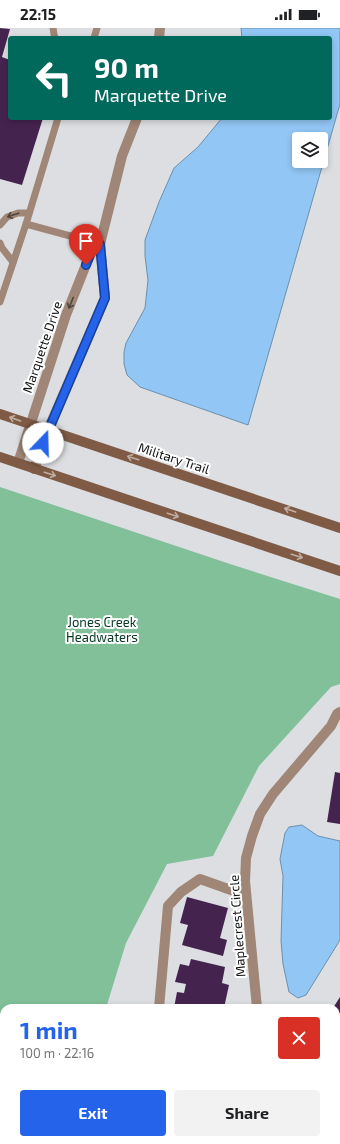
<!DOCTYPE html>
<meta charset="utf-8">
<style>
body{margin:0;font-family:"Exo 2",sans-serif;background:#f2f2f2;color:#202124;height:100vh;display:flex;flex-direction:column;font-size:15px;white-space:nowrap}
*{box-sizing:border-box;margin:0}
p{font-size:13px;color:#757577}
.icon{flex:none;width:22px;height:22px;fill:none;stroke:currentColor;stroke-width:2;stroke-linecap:round;stroke-linejoin:round}
.map{position:relative;flex:1;overflow:hidden}
.drawer{position:absolute;left:0px;top:976px;width:340px;height:140px;display:flex;flex-direction:column;background:#fff;border-radius:12px 12px 0 0;box-shadow:0 2px 6px #0003}
.drawer>*{flex:none}
.guide{position:absolute;left:8px;top:8px;width:324px;height:84px;border-radius:4px;box-shadow:0 2px 6px #0003;background:#00695c;color:#fff;overflow:hidden}
.tools{position:absolute;left:292px;top:104px;display:grid;gap:8px}
.tools a{display:grid;place-items:center;width:36px;height:36px;border-radius:4px;background:#fff;box-shadow:0 2px 6px #0003;font-size:20px}
.pin{position:absolute;display:grid;place-items:center;width:34px;height:34px;color:#fff;margin:-41px -17px;border-radius:50% 50% 50% 0;rotate:-45deg;box-shadow:0 0 4px #0007}
.pin .icon{rotate:45deg}
.me{position:absolute;width:44px;margin:-22px;rotate:21deg;stroke-linejoin:round;filter:drop-shadow(0 0 3px #0008)}
.turn{display:flex;align-items:center;gap:14px;height:84px;padding:0 20px;font-size:18px}
.turn .icon{width:52px;height:52px;stroke-width:2.5}
.turn b{display:block;font-size:28px;line-height:34px}
.round{display:grid;place-items:center;flex:none;width:42px;height:42px;border-radius:4px;background:#f2f2f2}
.overview{display:flex;align-items:center;justify-content:space-between;height:68px;padding:0 20px}
h1{font-size:24px;font-weight:700;line-height:30px;color:#2563eb}
.action{display:flex;gap:8px;margin-top:auto;padding:8px 20px}
.action a{flex:1;height:46px;border-radius:4px;background:#2563eb;color:#fff;font-size:16px;font-weight:700;line-height:46px;text-align:center}
.action a+a{background:#f2f2f2;color:#202124}
.status{display:flex;justify-content:space-between;align-items:center;height:28px;padding:0 20px;background:#fff;direction:ltr}
.status svg{height:11px;fill:currentColor}
.map>svg:first-child{display:block}
.forest{fill:#81c099}
.water{fill:#92c6f4;stroke:#6b90b0;fill-rule:evenodd}
.building{fill:#45234f}
.lines{fill:none;stroke-linecap:round;stroke-linejoin:round}
.service{stroke:#9f8677;stroke-width:7}
.minor{stroke:#9f8677;stroke-width:10}
.secondary{stroke:#7f5b45;stroke-width:10}
.oneway{stroke:#50463f}
.oneway2{stroke:#bfada2}
.route-casing{stroke:#184099;stroke-width:10}
.route{stroke:#2563eb;stroke-width:7}
.labels{text-anchor:middle;dominant-baseline:central;stroke-width:4;stroke-linejoin:round;paint-order:stroke}
.street-label{font-size:13px;fill:#101111;stroke:#fff}
.park-label{font-size:13px;fill:#03381f;stroke:#fff}
</style>
<div class="status"><b>22:15</b><svg viewBox="0 0 49 12"><path d="M0 12V9h3v3zM5 12V6h3v6zM10 12V3h3v9zM15 12V0h3v12zM26 1h20v11H26zM47 4h2v5h-2z"/></svg></div>
<div class="map">
<svg width="340" height="1116" viewBox="0 0 340 1116">
<rect width="100%" height="100%" fill="#dcdee1"/>
<polygon class="forest" points="0,459 230,536 340,571 340,656 331,659 259,738 213,828 167,836 126,915 106,980 4,980 4,1112 88,1112 87,1116 0,1116"/>
<g class="water">
<path d="M 241,0 L 340,0 L 340,76 L 248,397 L 140,359 L 127,347 L 124,336 L 124,324 L 126,315 L 145,280 L 148,252 L 145,228 L 145,212 L 159,174 L 174,140 L 198,119 L 222,90 L 330,90 L 330,10 L 242,10 ZM 299,111 L 321,111 L 321,133 L 299,133 Z"/>
<polygon points="302,797 318,808 340,813 340,912 306,967 298,970 289,964 283,936 281,913 283,848 280,831 285,805 289,799"/>
<polygon points="336,1076 340,1079 340,1116 276,1116 277,1112 336,1112"/>
</g>
<g class="building">
<polygon points="0,0 10,1 2,29 10,32 10,90 43,90 22,157 0,151"/>
<polygon points="335,744 340,745 340,796 327,794"/>
<polygon points="187,869 228,880 220,910 227,912 223,928 182,917 188,897 180,895"/>
<polygon points="191,931 225,939 222,955 229,957 224,980 174,980 177,964 184,965 186,956 175,954 180,936 189,938"/>
<polygon points="340,969 340,988 336,985 336,980 333,980"/>
<polygon points="185,1112 208,1112 207,1116 199,1116"/>
</g>
<g class="lines">
<g class="service">
<polyline points="53,0 54,6 55,10"/>
<polyline points="94,10 97,0"/>
<polyline points="26,196 100,216"/>
<polyline points="0,197 7,189 18,185 29,185"/>
<polyline points="0,215 2,220 13,234"/>
<polyline points="0,274 26,196 58,90"/>
</g>
<g class="minor">
<polyline points="159,10 160,0"/>
<polyline points="18,435 66,287 91,224 100,216"/>
<polyline points="34,441 48,402 105,270 100,216 122,128 137,90"/>
<polyline points="159,980 168,878 181,864 200,851 245,867"/>
<polyline points="257,980 245,853 246,830 252,808 260,786 273,766 331,698 337,686 340,684"/>
<polyline points="130,1112 141,1116"/>
<polyline points="251,1116 252,1112"/>
</g>
<g class="secondary">
<polyline points="0,386 340,500"/>
<polyline points="0,429 340,543"/>
</g>
</g>
<defs><path id="oneway-shaft" d="M-6 0H5M1.5-3L5.5 0L1.5 3" fill="none" stroke-width="1.6" stroke-linecap="round" stroke-linejoin="round"/></defs>
<g class="oneway">
<use href="#oneway-shaft" transform="translate(13 187) rotate(162)"/>
<use href="#oneway-shaft" transform="translate(71 275) rotate(112)"/>
</g>
<g class="oneway2">
<use href="#oneway-shaft" transform="translate(15 391) rotate(-161)"/>
<use href="#oneway-shaft" transform="translate(133 430) rotate(-162)"/>
<use href="#oneway-shaft" transform="translate(50 446) rotate(18)"/>
<use href="#oneway-shaft" transform="translate(290 482) rotate(-161)"/>
<use href="#oneway-shaft" transform="translate(173 487) rotate(18)"/>
<use href="#oneway-shaft" transform="translate(297 528) rotate(18)"/>
</g>
<g class="lines">
<defs>
<polyline id="route" points="43,415 105,270 100,216 91,224 86,237"/>
</defs>
<use href="#route" class="route-casing"/>
<use href="#route" class="route"/>
</g>
<g class="labels">
<g class="street-label">
<text transform="translate(42 319) rotate(-71)">Marquette Drive</text>
<text transform="translate(174 430) rotate(18)">Military Trail</text>
<text transform="translate(237 898) rotate(-94)">Maplecrest Circle</text>
</g>
<g class="park-label">
<text x="102" y="594">Jones Creek<tspan x="102" dy="15">Headwaters</tspan></text>
</g>
</g>
</svg>
<div class="tools">
<a><svg class="icon" aria-label="layers" viewBox="0 0 24 24"><path d="M12 4l9 5-9 5-9-5zM3 14l9 5 9-5"/></svg></a>
</div>
<div class="pin" style="left:86px;top:237px;background:#d93025"><svg class="icon" aria-label="arrive" viewBox="0 0 24 24"><path d="M6 21V4h12l-3 4 3 4H6"/></svg></div>
<svg class="me" style="left:43px;top:415px" viewBox="-20 -20 40 40"><circle r="19" fill="#fff"/><path d="M0-13L10 11 0 6-10 11z" fill="#2563eb"/></svg>
<div class="guide">
<div class="turn"><svg class="icon" aria-label="left" viewBox="0 0 24 24"><path d="M17 20v-9H6M10 6l-5 5 5 5"/></svg><div><b>90 m</b>Marquette Drive</div></div>
</div>
<section class="drawer">
<div class="overview"><div><h1>1 min</h1><p>100 m · 22:16</p></div><a class="round" style="background:#d93025;color:#fff"><svg class="icon" aria-label="close" viewBox="0 0 24 24"><path d="M6 6l12 12M18 6L6 18"/></svg></a></div>
<div class="action"><a>Exit</a><a>Share</a></div>
</section>
</div>
